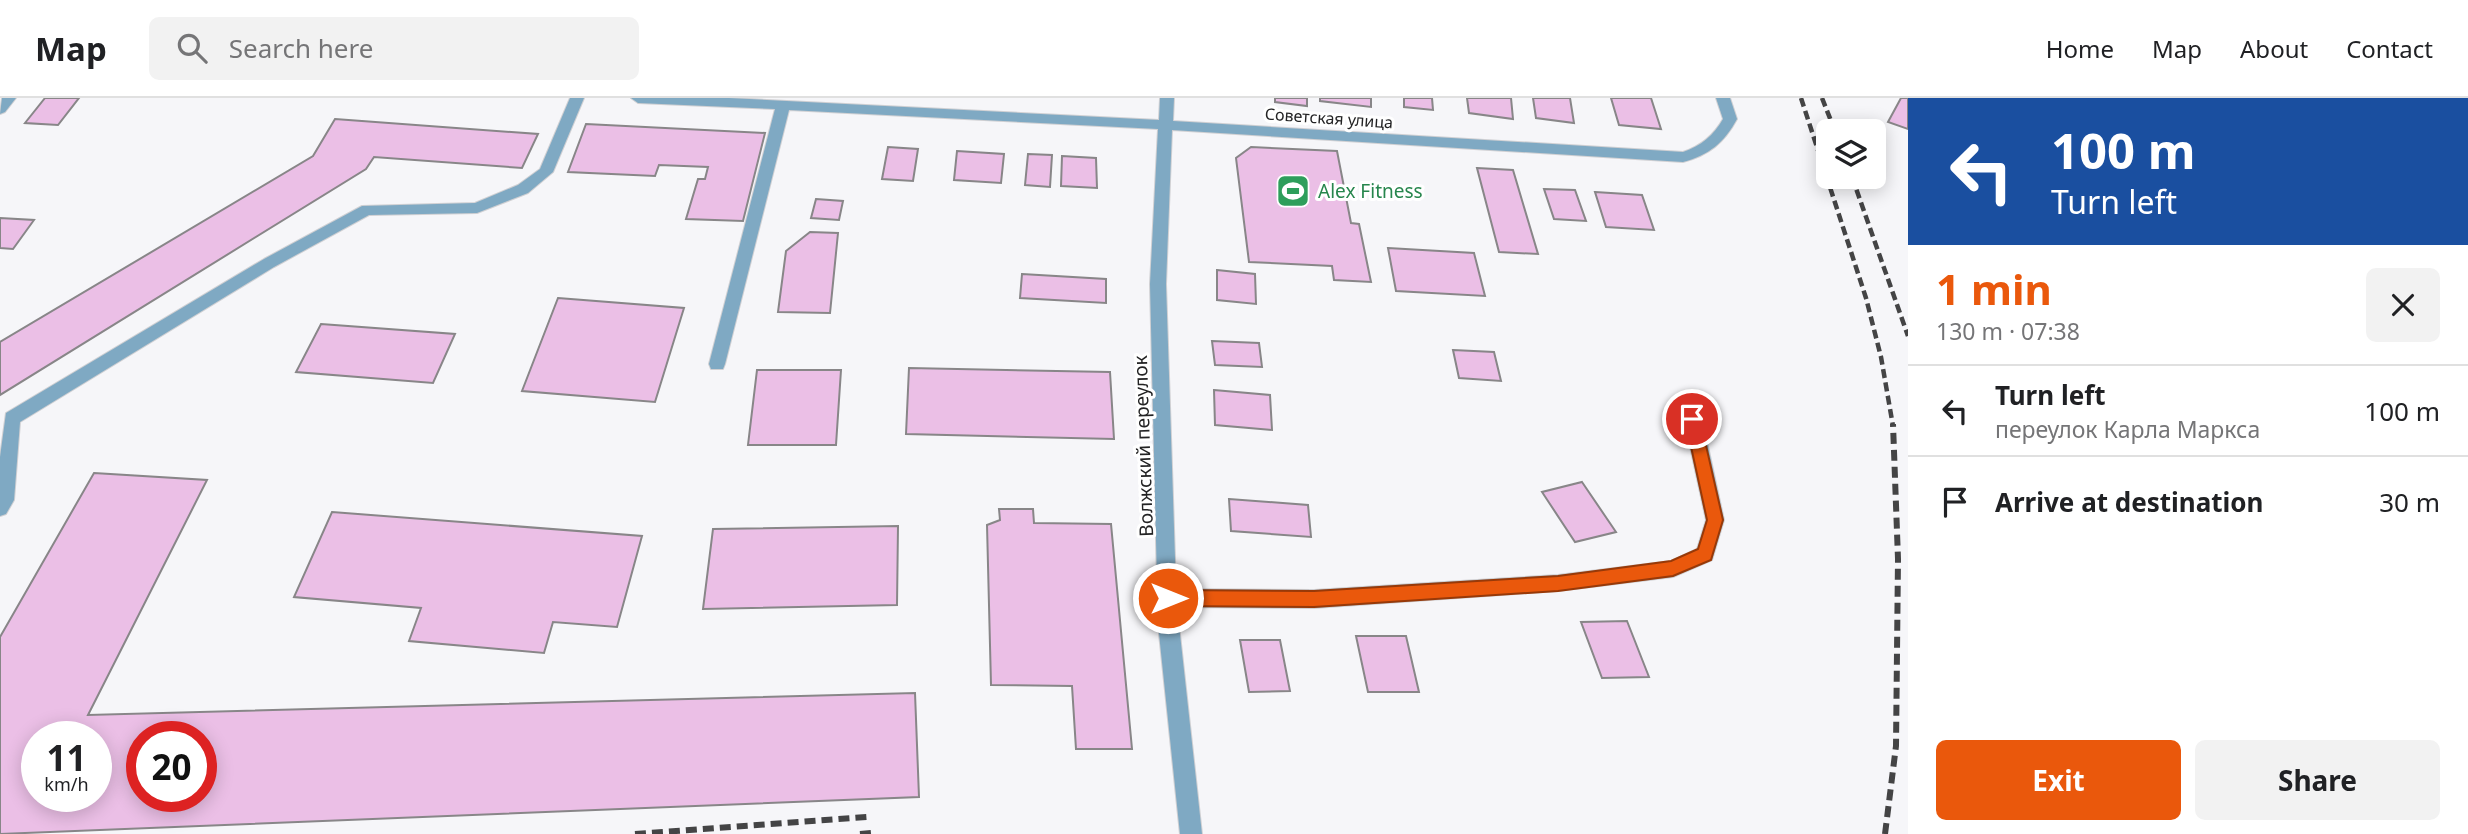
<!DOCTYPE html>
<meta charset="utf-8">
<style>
body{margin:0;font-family:"Noto Sans",sans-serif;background:#f2f2f2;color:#202124;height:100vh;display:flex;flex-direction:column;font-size:26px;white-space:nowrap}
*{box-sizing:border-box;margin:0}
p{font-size:23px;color:#757577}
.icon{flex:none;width:38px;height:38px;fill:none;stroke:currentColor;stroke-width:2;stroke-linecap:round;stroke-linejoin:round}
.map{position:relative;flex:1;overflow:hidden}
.details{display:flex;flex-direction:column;background:#fff;width:560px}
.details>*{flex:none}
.banner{background:#1a4fa0;color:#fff;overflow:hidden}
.tools{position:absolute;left:1816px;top:21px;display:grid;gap:14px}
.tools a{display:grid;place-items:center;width:70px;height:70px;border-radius:10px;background:#fff;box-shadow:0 4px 18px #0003;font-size:35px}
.speed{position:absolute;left:21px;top:623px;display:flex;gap:14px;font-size:35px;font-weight:700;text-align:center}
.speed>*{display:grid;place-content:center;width:91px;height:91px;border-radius:50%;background:#fff;box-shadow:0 4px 18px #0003;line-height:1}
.speed small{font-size:18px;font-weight:400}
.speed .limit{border:10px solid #d22;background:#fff;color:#111}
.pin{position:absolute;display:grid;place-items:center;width:60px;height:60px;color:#fff;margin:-30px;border:4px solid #fff;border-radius:50%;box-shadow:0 2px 7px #0007}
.me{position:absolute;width:77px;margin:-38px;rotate:90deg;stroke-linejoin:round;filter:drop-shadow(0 0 5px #0008)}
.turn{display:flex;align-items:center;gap:24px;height:147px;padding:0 28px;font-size:32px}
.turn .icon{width:91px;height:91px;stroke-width:2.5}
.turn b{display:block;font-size:49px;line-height:60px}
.round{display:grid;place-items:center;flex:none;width:74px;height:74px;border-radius:10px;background:#f2f2f2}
.summary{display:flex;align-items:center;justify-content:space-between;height:119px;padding:0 28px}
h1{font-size:42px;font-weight:700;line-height:52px;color:#ea580c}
.cta{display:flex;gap:14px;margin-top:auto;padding:14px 28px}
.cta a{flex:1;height:80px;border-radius:10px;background:#ea580c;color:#fff;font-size:28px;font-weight:700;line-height:80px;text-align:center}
.cta a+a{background:#f2f2f2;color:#202124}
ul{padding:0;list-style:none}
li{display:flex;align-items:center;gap:21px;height:91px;padding:0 28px;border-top:2px solid #e0e0e0}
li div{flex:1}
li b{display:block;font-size:26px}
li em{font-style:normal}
header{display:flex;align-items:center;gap:42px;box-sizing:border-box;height:98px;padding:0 35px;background:#fff;border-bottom:2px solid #e0e0e0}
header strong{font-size:33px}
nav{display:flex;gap:38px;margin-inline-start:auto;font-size:24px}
.search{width:490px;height:63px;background:#f2f2f2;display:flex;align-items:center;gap:18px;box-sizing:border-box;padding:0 24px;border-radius:10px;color:#757577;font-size:26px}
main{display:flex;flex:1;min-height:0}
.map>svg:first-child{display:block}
.building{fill:#ebbfe6;stroke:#888688;stroke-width:2;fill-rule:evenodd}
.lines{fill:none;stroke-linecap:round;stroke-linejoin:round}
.minor-casing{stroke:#d0d0d3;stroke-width:2}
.minor{fill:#7fa9c3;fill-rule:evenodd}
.rail-far1{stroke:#444445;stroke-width:4.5;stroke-dasharray:9 4.5;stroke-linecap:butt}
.rail{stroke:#444445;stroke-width:6;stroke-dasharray:11 6;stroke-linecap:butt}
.route{fill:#ea580c;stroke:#983908;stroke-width:2}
.labels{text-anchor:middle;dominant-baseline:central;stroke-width:6;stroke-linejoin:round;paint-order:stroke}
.far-street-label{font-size:16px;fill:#232324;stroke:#fff}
.leisure-label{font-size:19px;fill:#27864d;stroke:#fff;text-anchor:start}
.street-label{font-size:19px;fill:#232324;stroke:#fff}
</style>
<header>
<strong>Map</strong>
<div class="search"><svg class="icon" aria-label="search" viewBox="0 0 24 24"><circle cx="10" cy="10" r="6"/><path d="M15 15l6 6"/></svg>Search here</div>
<nav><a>Home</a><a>Map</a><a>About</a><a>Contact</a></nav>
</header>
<main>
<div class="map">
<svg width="1908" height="736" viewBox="0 0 1908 736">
<rect width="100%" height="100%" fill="#f6f6f9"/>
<g class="building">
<polygon points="45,0 79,0 58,27 25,25"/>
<polygon points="1275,0 1307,0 1307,8 1275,4"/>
<polygon points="1320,0 1371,0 1371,9 1320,3"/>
<polygon points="1404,0 1432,0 1433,12 1404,9"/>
<polygon points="1467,0 1511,0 1513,21 1469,15"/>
<polygon points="1533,0 1570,0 1574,25 1536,20"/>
<polygon points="1611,0 1651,0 1661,31 1619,27"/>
<polygon points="1901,0 1908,0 1908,31 1888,24"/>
<polygon points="335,21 538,36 522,70 374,59 366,71 0,297 0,244 313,58"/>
<polygon points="586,26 765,35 743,123 686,121 698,81 705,81 708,69 659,67 655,78 568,74"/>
<polygon points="888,49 918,51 913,83 882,81"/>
<polygon points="1251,49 1337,53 1351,125 1359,126 1371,184 1334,182 1332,168 1249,164 1236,60"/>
<polygon points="957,53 1004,56 1001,85 954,82"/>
<polygon points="1028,56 1052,57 1050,89 1025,87"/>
<polygon points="1062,58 1096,60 1097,90 1061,88"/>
<polygon points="1477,70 1513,72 1538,156 1499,154"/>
<polygon points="1544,91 1575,92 1586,123 1554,121"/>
<polygon points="1595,94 1642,97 1654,132 1606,129"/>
<polygon points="816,101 843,103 839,122 811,120"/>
<polygon points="0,120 34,122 13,151 0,150"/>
<polygon points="810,134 838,135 830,215 778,214 786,153"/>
<polygon points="1388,150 1474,155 1485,198 1396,193"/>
<polygon points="1217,172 1255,176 1256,206 1217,202"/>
<polygon points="1022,176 1106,181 1106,205 1020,200"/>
<polygon points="558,200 684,210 655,304 522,293"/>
<polygon points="321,226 455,236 433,285 296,274"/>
<polygon points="1212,243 1259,245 1262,269 1215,267"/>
<polygon points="1453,252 1494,254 1501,283 1459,280"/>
<polygon points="909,270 1110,274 1114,341 906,336"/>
<polygon points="757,272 841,272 836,347 748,347"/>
<polygon points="1214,292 1270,297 1272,332 1215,327"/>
<path d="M 94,375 L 207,382 L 88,617 L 915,595 L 919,699 L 0,736 L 0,539 ZM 37,639 L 96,639 L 96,698 L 37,698 ZM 142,639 L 201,639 L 201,698 L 142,698 Z"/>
<polygon points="1582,384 1616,434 1575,444 1542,394"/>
<polygon points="1229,401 1308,407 1311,439 1231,433"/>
<polygon points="999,411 1033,411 1034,425 1111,426 1132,651 1076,651 1072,588 991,587 987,427 1000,422"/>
<polygon points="332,414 642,438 617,529 553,524 544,555 409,543 421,510 294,499"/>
<polygon points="898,428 897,507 703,511 713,431"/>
<polygon points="1627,523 1649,579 1602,580 1581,524"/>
<polygon points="1356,538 1406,538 1419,594 1368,594"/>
<polygon points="1240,542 1280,542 1290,593 1249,594"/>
</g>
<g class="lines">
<defs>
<g id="minor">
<polygon points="2,0 16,0 5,14 0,16"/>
<polygon points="570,0 584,0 553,74 528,95 477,115 369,117 274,169 20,324 14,402 6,416 0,418 0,359 6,315 264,161 362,108 475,105 518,87 540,71"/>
<path d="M 631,0 L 729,0 L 1159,22 L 1160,0 L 1174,0 L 1173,23 L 1683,54 C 1701,48 1714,37 1723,21 L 1716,0 L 1730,0 L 1737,21 C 1724,45 1709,57 1683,64 L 1172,32 L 1166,186 L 1176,491 L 1314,492 L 1558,477 L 1671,463 L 1697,451 L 1706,422 L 1684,321 L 1687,316 L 1699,316 L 1702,321 L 1724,422 L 1712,462 L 1673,479 L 1558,493 L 1314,510 L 1177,509 L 1202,736 L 1180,736 L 1158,526 L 1150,186 L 1158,31 L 789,12 L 725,266 L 723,271 L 711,271 L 709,266 L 775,11 L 638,5 Z"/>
</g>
</defs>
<use href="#minor" class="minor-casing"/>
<use href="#minor" class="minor"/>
<g class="rail-far1">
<polyline points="1801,0 1866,200 1881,259 1893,328"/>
<polyline points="1822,0 1835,33"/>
<polyline points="1852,79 1908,238"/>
</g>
<g class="rail">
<polyline points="635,736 867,719"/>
<polyline points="860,736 871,735"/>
<polyline points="1885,736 1896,648 1898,461 1893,326"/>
</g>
</g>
<polygon class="route" points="1692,315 1700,321 1723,422 1711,462 1673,478 1558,493 1314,509 1168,508 1162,506 1160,500 1162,495 1168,492 1314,493 1558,478 1671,463 1698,451 1707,422 1685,321"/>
<defs>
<symbol id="stadium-square" viewBox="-11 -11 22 22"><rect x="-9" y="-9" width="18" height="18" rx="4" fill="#2e9e5b" stroke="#fff"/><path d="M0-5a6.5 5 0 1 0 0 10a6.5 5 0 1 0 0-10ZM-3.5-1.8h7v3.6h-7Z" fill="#fff"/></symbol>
</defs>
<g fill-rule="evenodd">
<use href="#stadium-square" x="1274" y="74" width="38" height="38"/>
</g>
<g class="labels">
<g class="far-street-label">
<text transform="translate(1329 20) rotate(4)">Советская улица</text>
</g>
<g class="leisure-label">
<text x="1318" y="93">Alex Fitness</text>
</g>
<g class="street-label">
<text transform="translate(1143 348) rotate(-92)">Волжский переулок</text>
</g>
</g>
</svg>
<div class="tools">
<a><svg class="icon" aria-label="layers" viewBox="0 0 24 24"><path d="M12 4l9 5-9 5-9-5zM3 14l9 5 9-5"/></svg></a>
</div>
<div class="speed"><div>11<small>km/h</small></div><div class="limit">20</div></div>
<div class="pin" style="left:1692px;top:321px;background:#d93025"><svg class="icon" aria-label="arrive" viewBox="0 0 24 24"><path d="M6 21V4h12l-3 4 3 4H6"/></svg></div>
<svg class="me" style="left:1168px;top:500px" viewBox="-20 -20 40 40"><circle r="17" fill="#ea580c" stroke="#fff" stroke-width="3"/><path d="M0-11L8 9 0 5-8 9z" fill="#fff"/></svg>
</div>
<section class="details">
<div class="banner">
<div class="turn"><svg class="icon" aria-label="left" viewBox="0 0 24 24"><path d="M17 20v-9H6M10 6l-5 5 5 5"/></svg><div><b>100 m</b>Turn left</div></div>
</div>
<div class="summary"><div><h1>1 min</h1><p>130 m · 07:38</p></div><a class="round"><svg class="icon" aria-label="close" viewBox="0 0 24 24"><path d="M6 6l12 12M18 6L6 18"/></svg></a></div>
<ul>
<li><svg class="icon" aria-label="left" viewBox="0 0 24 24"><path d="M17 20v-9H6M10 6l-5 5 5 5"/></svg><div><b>Turn left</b><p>переулок Карла Маркса</p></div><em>100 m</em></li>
<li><svg class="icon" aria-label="arrive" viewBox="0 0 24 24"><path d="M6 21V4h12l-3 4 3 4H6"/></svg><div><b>Arrive at destination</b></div><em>30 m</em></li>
</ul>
<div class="cta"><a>Exit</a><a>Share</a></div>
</section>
</main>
